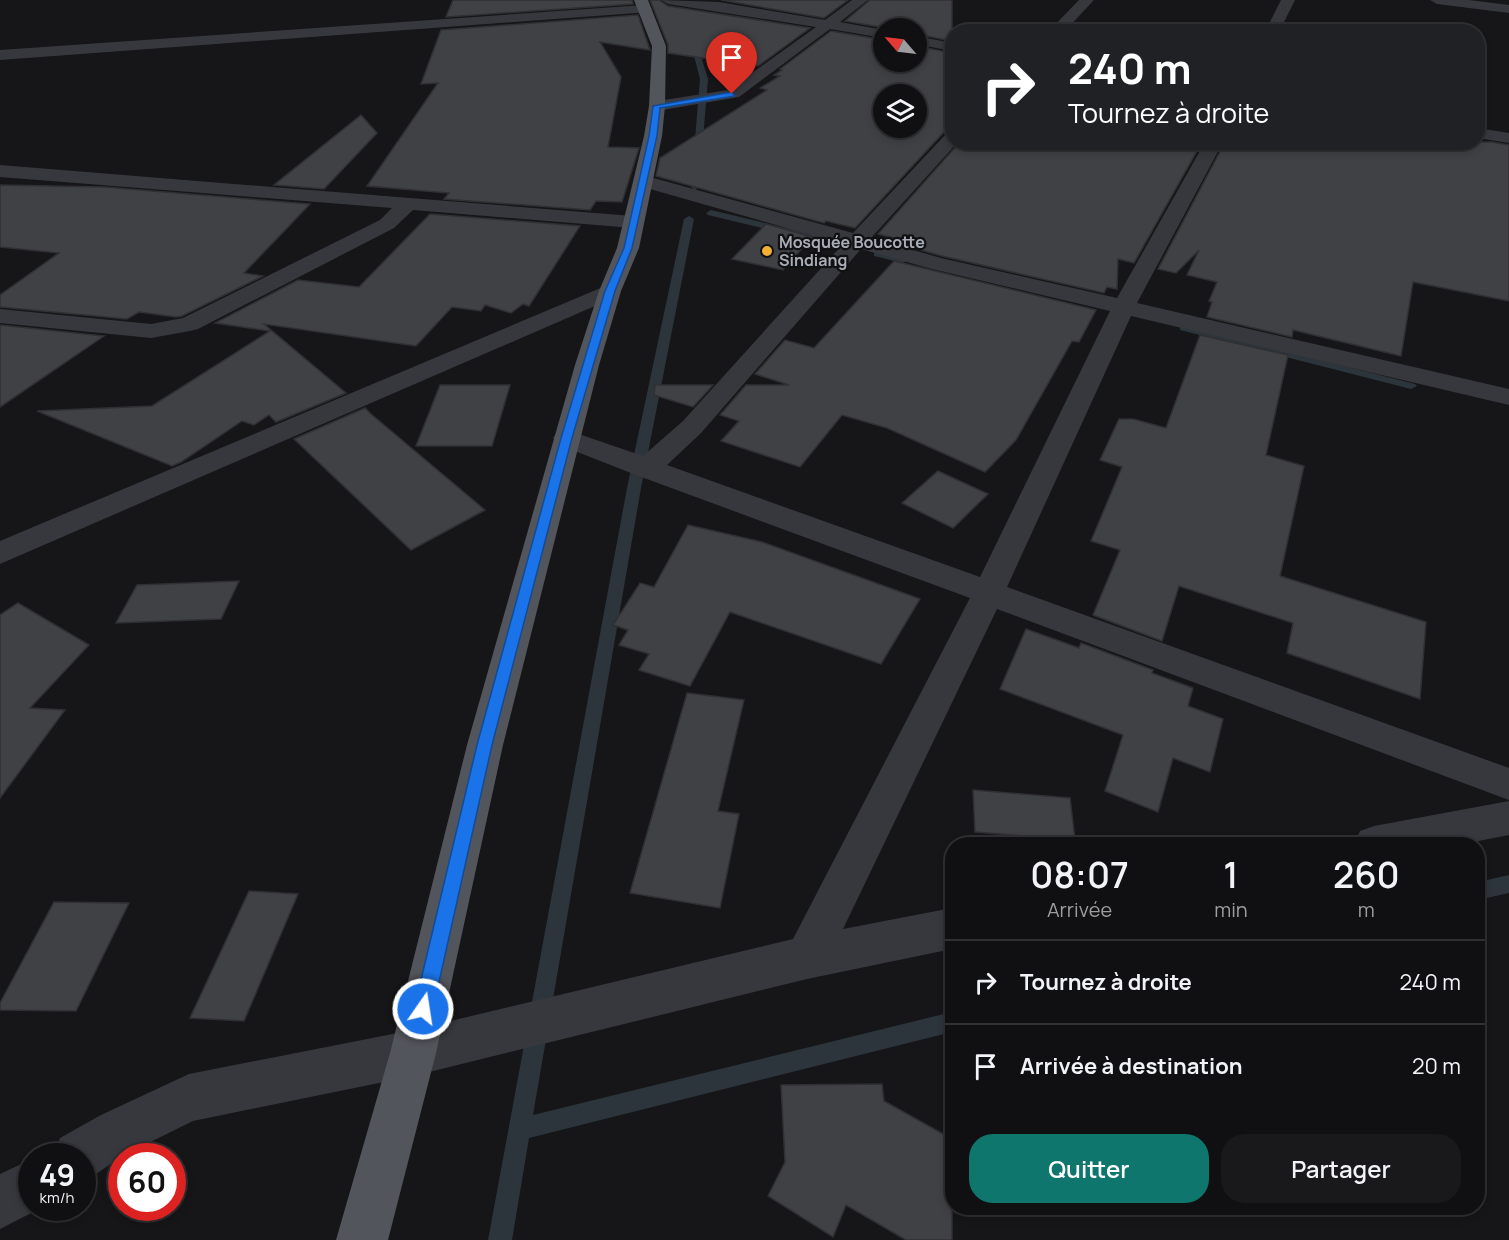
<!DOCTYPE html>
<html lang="fr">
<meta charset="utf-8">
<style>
body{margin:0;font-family:Manrope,sans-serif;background:#19191b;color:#f1f3f6;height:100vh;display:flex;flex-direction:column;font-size:22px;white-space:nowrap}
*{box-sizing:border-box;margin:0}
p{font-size:20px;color:#9c9d9f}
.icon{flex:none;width:33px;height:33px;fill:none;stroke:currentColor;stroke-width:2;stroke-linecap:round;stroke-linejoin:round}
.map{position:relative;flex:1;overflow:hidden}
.side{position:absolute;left:945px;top:837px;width:540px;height:378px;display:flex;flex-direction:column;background:#101012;border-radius:24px;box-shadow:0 3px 9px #0003,0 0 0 2px #303032}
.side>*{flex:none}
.banner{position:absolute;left:945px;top:24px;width:540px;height:126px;border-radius:24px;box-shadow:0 3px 9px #0003,0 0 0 2px #303032;background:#202124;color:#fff;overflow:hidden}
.needle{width:39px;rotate:298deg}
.controls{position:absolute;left:873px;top:18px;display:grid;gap:12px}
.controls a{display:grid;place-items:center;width:54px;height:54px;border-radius:50%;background:#101012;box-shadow:0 3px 9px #0003,0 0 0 2px #303032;font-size:30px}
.speed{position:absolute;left:18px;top:1143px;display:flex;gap:12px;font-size:30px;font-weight:700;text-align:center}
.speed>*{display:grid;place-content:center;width:78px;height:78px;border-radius:50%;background:#101012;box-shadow:0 3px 9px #0003,0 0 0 2px #303032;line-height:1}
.speed small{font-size:15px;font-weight:400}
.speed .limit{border:9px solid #d22;background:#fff;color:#111}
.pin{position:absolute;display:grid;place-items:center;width:51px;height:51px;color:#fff;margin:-62px -26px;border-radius:50% 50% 50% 0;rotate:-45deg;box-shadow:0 0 6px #0007}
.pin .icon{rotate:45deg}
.me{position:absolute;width:66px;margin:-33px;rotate:13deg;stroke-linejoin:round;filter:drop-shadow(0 0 4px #0008)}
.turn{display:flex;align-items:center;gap:21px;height:126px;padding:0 24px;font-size:27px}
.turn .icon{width:78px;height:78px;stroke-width:2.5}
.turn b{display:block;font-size:42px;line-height:51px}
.eta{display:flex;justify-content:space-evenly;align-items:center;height:102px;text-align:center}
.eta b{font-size:36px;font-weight:600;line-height:42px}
.action{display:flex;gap:12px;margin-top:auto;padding:12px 24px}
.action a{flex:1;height:69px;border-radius:24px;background:#0f766e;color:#fff;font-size:24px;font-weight:600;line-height:69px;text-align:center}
.action a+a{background:#19191b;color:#f1f3f6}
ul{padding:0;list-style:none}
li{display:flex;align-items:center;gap:18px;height:84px;padding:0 24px;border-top:2px solid #303032}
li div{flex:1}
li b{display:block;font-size:22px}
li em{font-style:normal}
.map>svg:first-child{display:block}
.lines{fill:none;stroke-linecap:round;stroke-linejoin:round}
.stream{fill:#2c353c;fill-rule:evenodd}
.building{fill:#404145;stroke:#303034;stroke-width:1.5;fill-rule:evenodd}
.minor{fill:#37383d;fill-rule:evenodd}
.major{fill:#53555c;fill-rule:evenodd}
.route{fill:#1a73e8;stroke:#114b97;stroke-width:1.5}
.poi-dot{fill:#f2b134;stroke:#111113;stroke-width:2}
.labels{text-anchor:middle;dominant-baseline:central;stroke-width:4.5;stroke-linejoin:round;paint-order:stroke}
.far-poi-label{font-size:16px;font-weight:bold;fill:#a8adb8;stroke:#111113;text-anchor:start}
</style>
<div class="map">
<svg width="1509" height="1240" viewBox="0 0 1509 1240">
<rect width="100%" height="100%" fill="#161618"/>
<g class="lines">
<g class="stream">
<polygon points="693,38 696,40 708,79 699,187 695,190 691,187 700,79 690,40"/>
<polygon points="711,210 823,237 825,239 820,242 708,215 706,213"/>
<polygon points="689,216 694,219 641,488 533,1115 952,1012 952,1032 529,1138 512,1240 488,1240 627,488 684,219"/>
<polygon points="877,251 906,258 908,260 903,263 874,256 874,252"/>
<polygon points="1184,325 1415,384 1417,386 1411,389 1180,330 1180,326"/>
<polygon points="1509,875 1509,893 1478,900 1478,882"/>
</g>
</g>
<g class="building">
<polygon points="453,0 632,0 633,4 446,17"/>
<polygon points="650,0 659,0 668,6 810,28 758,66 668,53 668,45"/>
<polygon points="721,0 848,0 824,18"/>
<polygon points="870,0 952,0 952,41 916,34 916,28 886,28 845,21"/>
<polygon points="638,15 650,50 600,42 621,77 608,147 639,148 622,202 596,201 590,210 444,199 449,193 367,186 438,83 421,84 441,30"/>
<path d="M 831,31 L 884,40 L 884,62 L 916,62 L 916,46 L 952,53 L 952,131 L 944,132 L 855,228 L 826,221 L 824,223 L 656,176 L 660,158 L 767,90 L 760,88 L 780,76 L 774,75 L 782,70 L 780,69 ZM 884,94 L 916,94 L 916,128 L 884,128 Z"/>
<polygon points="361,115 377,133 324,189 274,185"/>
<polygon points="960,142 1202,142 1134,263 1118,259 1117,289 1107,287 1104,293 942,256 907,246 910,242 878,234"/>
<polygon points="1225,142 1492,142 1509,145 1509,301 1413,282 1401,356 1293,330 1292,337 1207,317 1212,302 1209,301 1217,282 1187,275 1199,250 1176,273 1158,269"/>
<polygon points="0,185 104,187 310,204 244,273 263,276 182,316 176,317 139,312 127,319 0,307 0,295 59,253 0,247"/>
<polygon points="430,214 580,226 529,306 523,304 511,313 485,305 481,311 452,307 416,346 264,324 346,393 276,422 269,415 254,425 242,421 181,462 172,466 37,411 152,406 270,331 215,323 298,280 359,287"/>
<polygon points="766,224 812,237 783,270 732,259"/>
<polygon points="894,261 1096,310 1079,342 1072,341 1016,440 985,472 887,428 842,415 800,467 721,441 739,421 720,415 746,385 789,385 755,374 785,340 814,348"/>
<polygon points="0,325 104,336 0,407"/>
<polygon points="1200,335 1288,355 1266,455 1304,466 1280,576 1426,622 1420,699 1287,653 1293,623 1179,586 1162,641 1093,615 1120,550 1091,541 1122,467 1100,460 1119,419 1133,419 1166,428"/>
<polygon points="440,385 510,385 492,446 416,446"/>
<polygon points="655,385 713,385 693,407 654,395"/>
<polygon points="365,408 371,414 485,510 411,550 294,439"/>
<polygon points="938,471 988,494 953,528 902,503"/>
<polygon points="688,525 762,542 920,599 881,664 730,612 690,686 639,670 649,654 619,645 628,630 613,625 640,583 654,587"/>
<polygon points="239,581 221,619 116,623 137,585"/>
<polygon points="18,603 89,645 30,708 65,710 0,798 0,615"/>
<polygon points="1026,629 1079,648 1081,643 1153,670 1152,673 1193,688 1188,706 1223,719 1210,772 1173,758 1158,812 1105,791 1123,735 1000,689"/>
<polygon points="687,693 744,700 718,811 739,814 720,908 630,893"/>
<polygon points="973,790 1070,798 1075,840 975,832"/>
<polygon points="249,891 298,894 244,1021 190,1018"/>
<polygon points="54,902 129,903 76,1011 0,1010 0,1003"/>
<polygon points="882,1084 884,1101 952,1139 952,1240 906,1240 846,1205 833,1237 768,1196 785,1162 781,1085"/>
</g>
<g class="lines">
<g class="minor">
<polygon points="661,0 719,2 825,20 852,0 868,0 840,22 884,30 884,38 830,29 739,97 657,111 649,106 651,102 728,90 816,27 668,4"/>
<polygon points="1079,0 1094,0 1064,32 1048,32"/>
<polygon points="1281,0 1295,0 1279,32 1265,32"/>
<polygon points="1430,0 1469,0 1509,5 1509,13 1437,4"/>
<polygon points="645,5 652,9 650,12 0,60 0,50"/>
<polygon points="916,36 952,43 952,51 916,44"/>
<polygon points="1478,128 1509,133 1509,143 1478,138"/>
<path d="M 952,133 L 952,142 L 958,142 L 871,238 L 941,258 L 1117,298 L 1205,142 L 1223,142 L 1137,303 L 1509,389 L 1509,405 L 1131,316 L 1007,587 L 1509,768 L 1509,800 L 997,609 L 843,929 L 952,908 L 952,949 L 807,979 L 413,1076 L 193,1121 L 122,1156 L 96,1174 L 82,1179 L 82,1156 L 53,1156 L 60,1138 L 101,1115 L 189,1074 L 413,1030 L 793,939 L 970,598 L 636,475 L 557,444 L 553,438 L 557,432 L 567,430 L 643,456 L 683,421 L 843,244 L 636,185 L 633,181 L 636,177 L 650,177 L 853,233 L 946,134 ZM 861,249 L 928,268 L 1110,311 L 980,577 L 667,465 L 701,433 Z"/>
<polygon points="0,165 633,216 640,218 643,222 640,226 633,228 413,210 394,228 198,329 190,331 151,338 0,323 0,309 151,324 183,318 380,220 392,208 0,177"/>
<polygon points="610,284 618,286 621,291 618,296 0,564 0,541"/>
<polygon points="1509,801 1509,835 1463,844 1354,844 1360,831 1374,826"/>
<polygon points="32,1159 32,1208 41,1208 0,1229 0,1174"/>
</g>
<polygon class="major" points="634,0 648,0 666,46 665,106 662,136 639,248 621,291 599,365 503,745 436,1053 388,1240 336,1240 390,1053 467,745 575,365 599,291 617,248 644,136 649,106 652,46"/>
</g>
<polygon class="route" points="732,92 735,96 660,108 657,136 632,248 615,291 572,438 492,745 433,1009 430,1016 423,1019 417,1016 414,1009 477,745 561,438 605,291 624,248 649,136 653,106"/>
<circle class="poi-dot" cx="767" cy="251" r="6"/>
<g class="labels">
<g class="far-poi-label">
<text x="779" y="242">Mosquée Boucotte<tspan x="779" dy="18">Sindiang</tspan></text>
</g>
</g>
</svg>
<div class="controls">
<a><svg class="needle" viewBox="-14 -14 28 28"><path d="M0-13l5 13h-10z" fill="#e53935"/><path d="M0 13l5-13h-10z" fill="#9c9d9f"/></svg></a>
<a><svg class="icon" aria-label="layers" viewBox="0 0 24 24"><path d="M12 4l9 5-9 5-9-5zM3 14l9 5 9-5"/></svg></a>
</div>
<div class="speed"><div>49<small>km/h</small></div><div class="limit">60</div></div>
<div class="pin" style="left:732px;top:94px;background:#d93025"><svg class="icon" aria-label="arrive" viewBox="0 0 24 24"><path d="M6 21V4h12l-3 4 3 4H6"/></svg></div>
<svg class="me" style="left:423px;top:1009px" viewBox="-20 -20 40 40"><circle r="17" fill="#1a73e8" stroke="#fff" stroke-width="3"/><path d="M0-11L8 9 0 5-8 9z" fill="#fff"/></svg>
<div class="banner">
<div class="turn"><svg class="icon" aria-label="right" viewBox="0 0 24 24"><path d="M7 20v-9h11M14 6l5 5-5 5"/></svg><div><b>240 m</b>Tournez à droite</div></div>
</div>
<section class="side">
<div class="eta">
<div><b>08:07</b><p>Arrivée</p></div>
<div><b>1</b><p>min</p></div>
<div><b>260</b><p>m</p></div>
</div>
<ul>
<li><svg class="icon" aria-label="right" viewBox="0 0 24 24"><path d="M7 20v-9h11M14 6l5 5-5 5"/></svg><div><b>Tournez à droite</b></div><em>240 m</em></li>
<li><svg class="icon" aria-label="arrive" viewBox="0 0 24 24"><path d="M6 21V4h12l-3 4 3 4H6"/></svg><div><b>Arrivée à destination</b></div><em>20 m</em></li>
</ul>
<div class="action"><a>Quitter</a><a>Partager</a></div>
</section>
</div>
